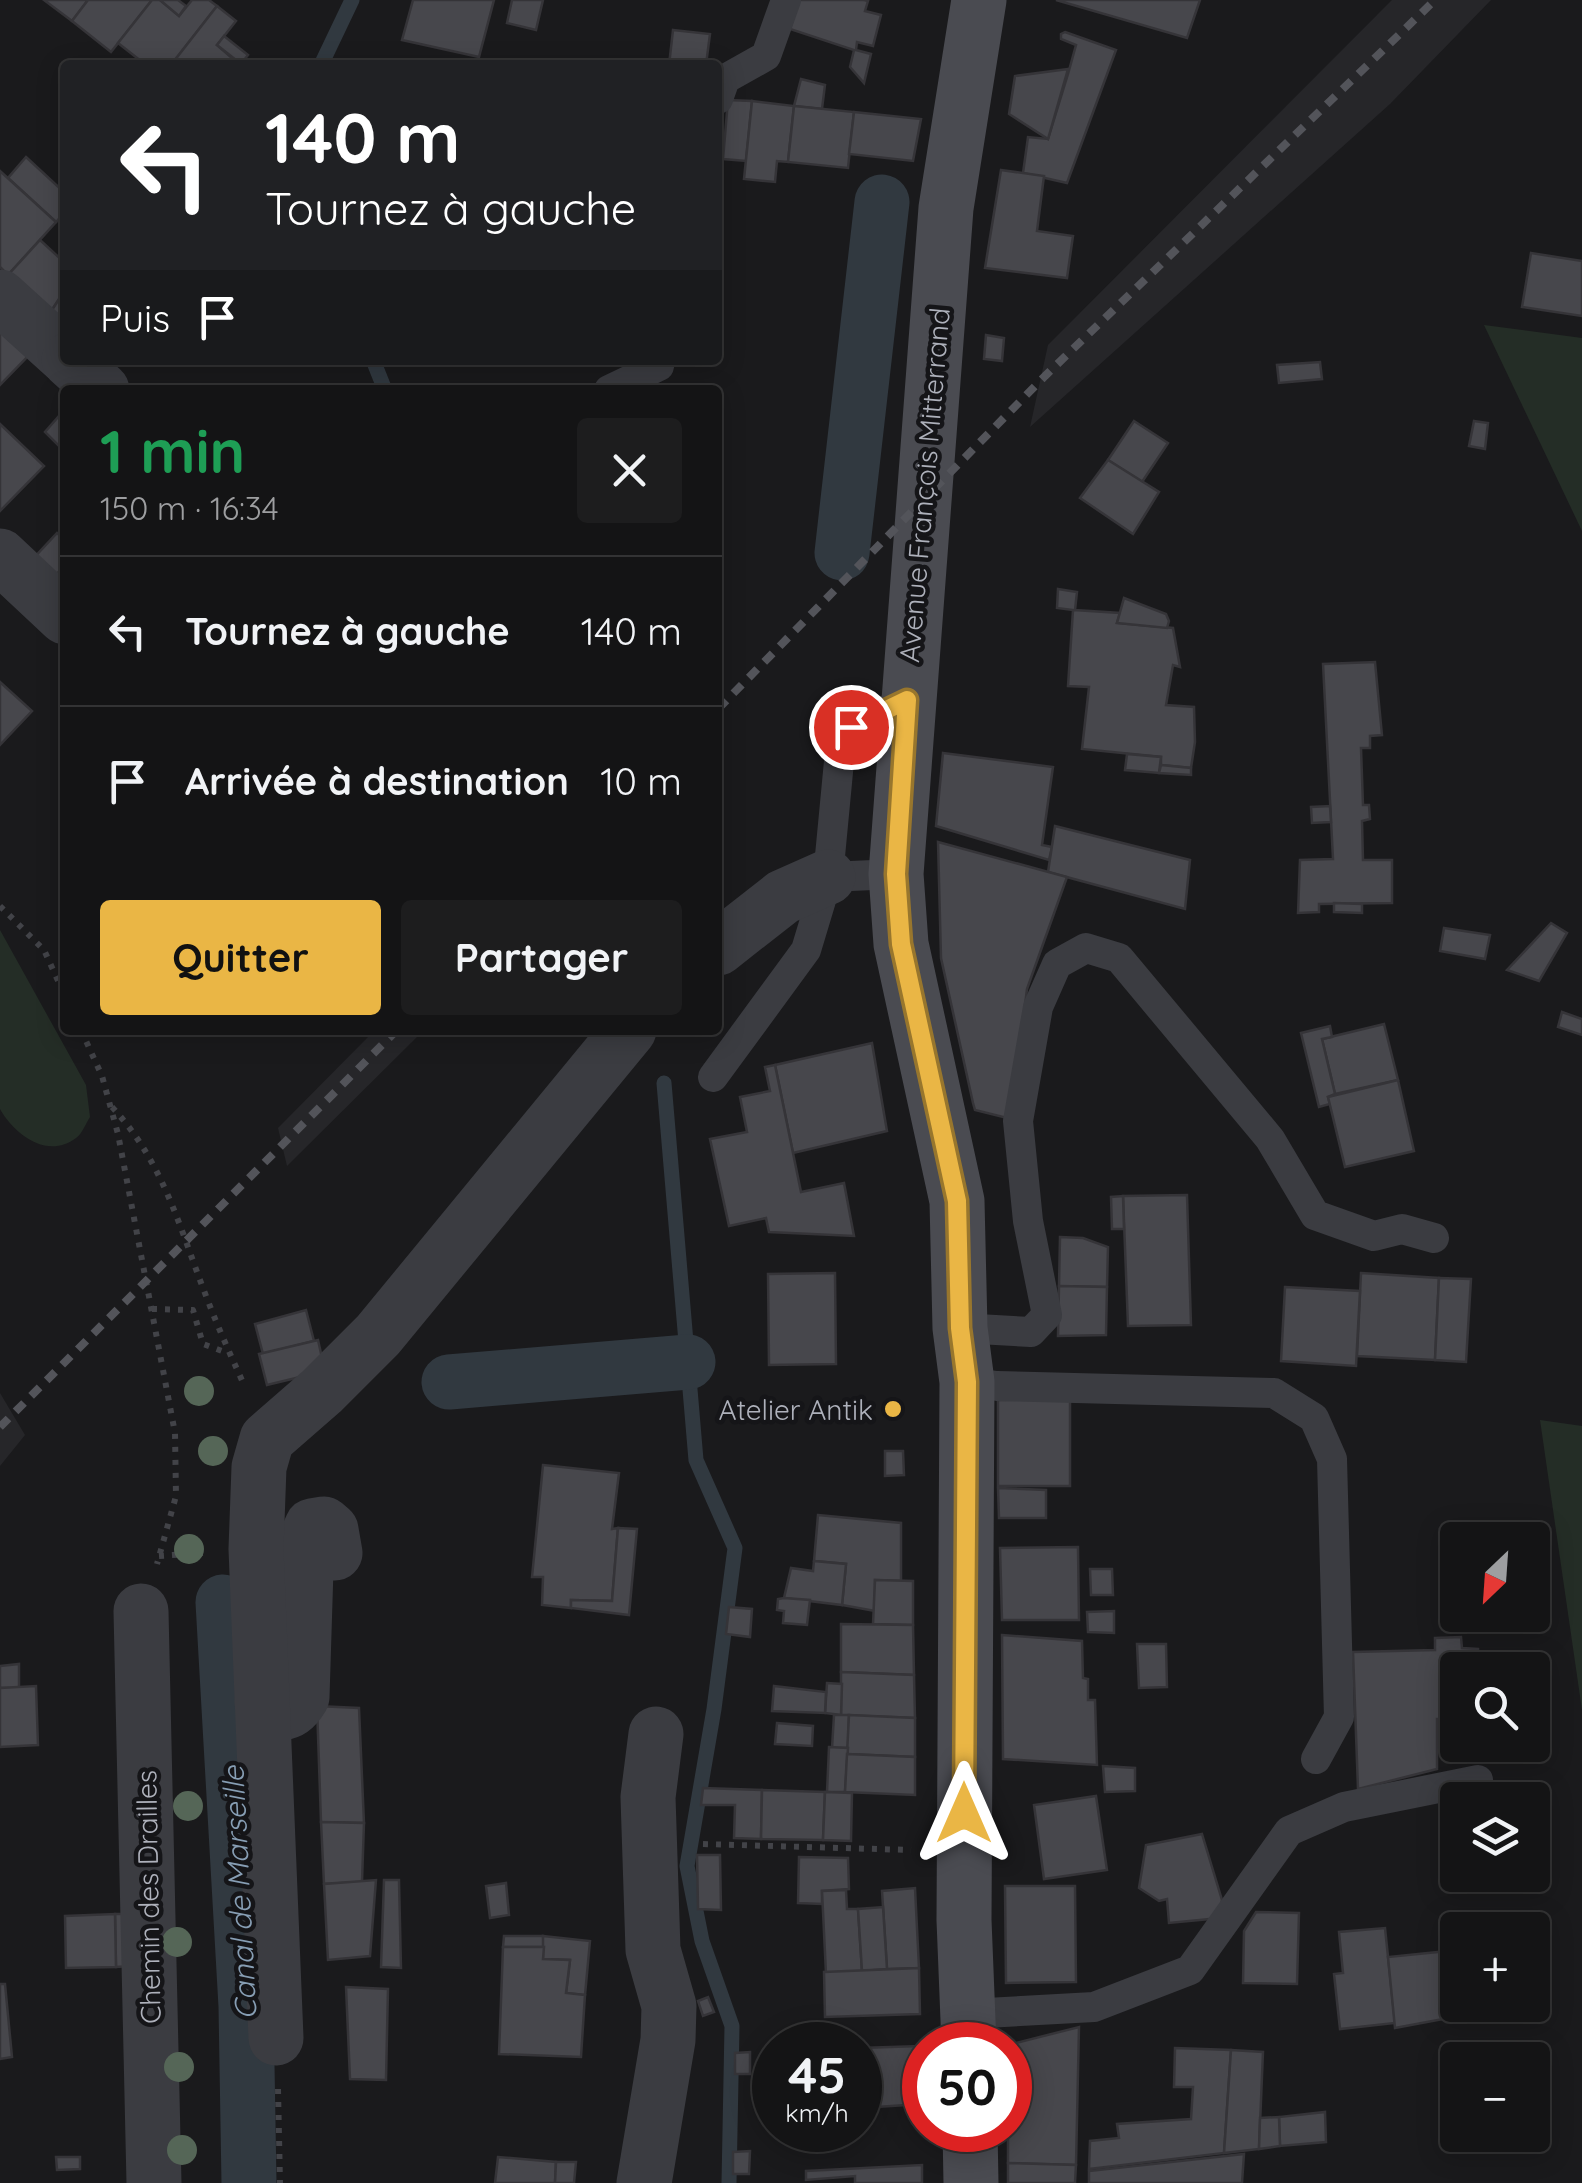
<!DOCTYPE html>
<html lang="fr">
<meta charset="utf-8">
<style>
body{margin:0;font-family:Quicksand,sans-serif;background:#1d1d1e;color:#f1f3f6;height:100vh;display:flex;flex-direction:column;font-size:38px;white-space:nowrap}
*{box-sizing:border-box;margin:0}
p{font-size:32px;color:#9d9ea0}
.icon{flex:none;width:55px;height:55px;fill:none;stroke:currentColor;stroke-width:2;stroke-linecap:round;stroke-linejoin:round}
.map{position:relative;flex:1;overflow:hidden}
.sheet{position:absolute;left:60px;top:385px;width:662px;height:650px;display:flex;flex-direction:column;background:#141415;border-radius:10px;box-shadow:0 5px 25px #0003,0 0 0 2px #333334}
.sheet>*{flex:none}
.hud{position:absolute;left:60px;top:60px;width:662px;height:305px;border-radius:10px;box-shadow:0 5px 25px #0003,0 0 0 2px #333334;background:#202124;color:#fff;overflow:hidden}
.needle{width:65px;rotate:205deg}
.controls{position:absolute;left:1440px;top:1522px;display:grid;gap:20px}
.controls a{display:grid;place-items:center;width:110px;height:110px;border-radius:10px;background:#141415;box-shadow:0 5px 25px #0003,0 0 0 2px #333334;font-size:50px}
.speed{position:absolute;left:752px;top:2022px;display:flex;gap:20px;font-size:50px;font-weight:700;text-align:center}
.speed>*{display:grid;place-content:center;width:130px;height:130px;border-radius:50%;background:#141415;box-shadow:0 5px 25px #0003,0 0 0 2px #333334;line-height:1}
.speed small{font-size:25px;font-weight:400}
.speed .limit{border:15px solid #d22;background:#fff;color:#111}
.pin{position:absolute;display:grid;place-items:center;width:85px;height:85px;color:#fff;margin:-42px;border:5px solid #fff;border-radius:50%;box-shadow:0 2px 10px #0007}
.me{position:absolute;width:110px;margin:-55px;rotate:0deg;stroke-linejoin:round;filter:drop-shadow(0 0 8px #0008)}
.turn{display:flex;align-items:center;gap:35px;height:210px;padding:0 40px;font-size:45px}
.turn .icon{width:130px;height:130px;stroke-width:2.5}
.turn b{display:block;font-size:70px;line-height:85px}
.then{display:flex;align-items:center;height:95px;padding:0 40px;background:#0003;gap:20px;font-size:38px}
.round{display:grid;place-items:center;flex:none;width:105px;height:105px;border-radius:10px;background:#1d1d1e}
.head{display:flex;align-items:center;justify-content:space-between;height:170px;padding:0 40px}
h1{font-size:60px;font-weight:800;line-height:75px;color:#1e9e55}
.cta{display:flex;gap:20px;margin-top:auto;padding:20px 40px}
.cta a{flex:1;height:115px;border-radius:10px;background:#eab645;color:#111;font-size:40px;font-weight:800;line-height:115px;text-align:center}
.cta a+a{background:#1d1d1e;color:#f1f3f6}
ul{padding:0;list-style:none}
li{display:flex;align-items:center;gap:30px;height:150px;padding:0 40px;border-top:2px solid #333334}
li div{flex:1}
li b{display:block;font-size:38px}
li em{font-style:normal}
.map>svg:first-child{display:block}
.built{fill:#262629}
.green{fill:#242d26}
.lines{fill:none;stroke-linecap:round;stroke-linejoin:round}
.stream{stroke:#313940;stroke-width:15}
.canal{stroke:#313940;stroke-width:55}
.building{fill:#47474c;stroke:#353438;stroke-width:2.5}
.path{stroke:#424348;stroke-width:6;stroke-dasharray:5 8;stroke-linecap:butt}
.lane{stroke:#3b3c41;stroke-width:30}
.street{stroke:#3b3c41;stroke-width:55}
.secondary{stroke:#4a4b51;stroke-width:55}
.rail{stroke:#53545a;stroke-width:8;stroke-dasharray:12 10;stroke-linecap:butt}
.tree{fill:#556657}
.route-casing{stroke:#98762d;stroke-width:25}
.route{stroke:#eab645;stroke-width:18}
.poi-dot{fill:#eab645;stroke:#151518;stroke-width:4}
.labels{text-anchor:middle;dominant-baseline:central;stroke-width:9;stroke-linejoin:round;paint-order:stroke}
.street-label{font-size:28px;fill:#aeb1bb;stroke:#151518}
.poi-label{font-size:28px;fill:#aeb1bb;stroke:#151518;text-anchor:end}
.water-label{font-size:30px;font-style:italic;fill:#879eb4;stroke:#151518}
</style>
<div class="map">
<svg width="1582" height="2183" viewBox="0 0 1582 2183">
<rect width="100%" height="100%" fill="#1a1a1c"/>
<g class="built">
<polygon points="1392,0 1491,0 1390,104 1030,427 1048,345"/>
<polygon points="375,1030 424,1030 287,1166 278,1128"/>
<polygon points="0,1393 25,1435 0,1466"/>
</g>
<g class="green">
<polygon points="1484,325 1582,338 1582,531"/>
<path d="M 0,930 L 86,1085 L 90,1117 C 86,1123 82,1134 76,1138 C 47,1160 14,1134 0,1109 Z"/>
<polygon points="1540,1420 1582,1426 1582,1710"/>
</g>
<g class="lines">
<g class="stream">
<polyline points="321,65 352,0"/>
<polyline points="373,360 385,390"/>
<polyline points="664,1083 696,1460 735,1548 714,1709 687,1866 702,1941 732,2026 729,2183"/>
</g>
<g class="canal">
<polyline points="842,553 882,202"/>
<polyline points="449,1382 688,1362"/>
<polyline points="223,1602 246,2006 249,2183"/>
</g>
</g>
<g class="building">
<polygon points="44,0 88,0 72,21"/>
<polygon points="88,0 152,0 111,52 72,21"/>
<polygon points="152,0 160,0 179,16 192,0 209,0 217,6 171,65 146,65 118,43"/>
<polygon points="160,0 178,0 186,6 179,16"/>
<polygon points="413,0 494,0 479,57 402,40"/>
<polygon points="512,0 543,0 536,30 507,23"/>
<polygon points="799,0 864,0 868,1 865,11 881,15 873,46 857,42 856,50 871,54 864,83 850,67 854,50 790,29"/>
<polygon points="1056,0 1200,0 1187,38"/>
<polygon points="217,6 236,21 217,45 240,65 171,65"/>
<polygon points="673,30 710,34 706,65 669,65"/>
<polygon points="1065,32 1116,50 1067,183 1023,173 1028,137 1048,139 1068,74 1076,45 1061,39 1061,34"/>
<polygon points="224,36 248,55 241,64 217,45"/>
<polygon points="1068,69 1048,139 1009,114 1015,76"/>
<polygon points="801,79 825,85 822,109 794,106"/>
<polygon points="728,100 752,101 746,161 723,159"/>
<polygon points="752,101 794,106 788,162 777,161 775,182 744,179"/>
<polygon points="794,106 854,112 848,168 788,162"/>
<polygon points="854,112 921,119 913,161 849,154"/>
<polygon points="26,157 65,193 65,212 56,222 8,178"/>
<polygon points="1001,170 1044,176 1037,231 1073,236 1067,278 985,268"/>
<polygon points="0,171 56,222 8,275 0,267"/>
<polygon points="40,240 65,263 65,290 50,313 8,275"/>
<polygon points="1531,253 1582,261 1582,316 1522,307"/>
<polygon points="65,290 65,323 50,313"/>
<polygon points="5,328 32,352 0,385 0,334"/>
<polygon points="986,335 1004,338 1002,361 984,359"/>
<polygon points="1320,362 1322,379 1279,383 1277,365"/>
<polygon points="65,409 65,452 45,432"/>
<polygon points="1134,421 1168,443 1142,482 1108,460"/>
<polygon points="1474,421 1488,423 1485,449 1469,446"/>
<polygon points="0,424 44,466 0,511"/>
<polygon points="1108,460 1159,492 1133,534 1080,498"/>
<polygon points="57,533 65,540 65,565 51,580 31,561"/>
<polygon points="1058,589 1077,592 1075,610 1120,613 1117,623 1173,628 1180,667 1173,665 1166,705 1194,707 1195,742 1191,768 1161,765 1161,757 1082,749 1089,687 1068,686 1073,610 1057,608"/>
<polygon points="1124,598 1166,614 1169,621 1167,628 1117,623"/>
<polygon points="1375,662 1382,735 1370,736 1370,748 1361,748 1363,805 1369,805 1370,819 1362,821 1363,860 1392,860 1392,903 1319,904 1319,912 1298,913 1300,860 1333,859 1323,664"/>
<polygon points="0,682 32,711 0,745"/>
<polygon points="943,753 1053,767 1042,845 1052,847 1049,860 936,826"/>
<polygon points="1127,754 1161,757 1159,773 1125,770"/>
<polygon points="1161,765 1191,768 1191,775 1159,773"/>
<polygon points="1330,806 1331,822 1312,823 1311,807"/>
<polygon points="1055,826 1190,860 1185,909 1048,872"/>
<polygon points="938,842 1067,877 1027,989 1011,1119 975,1110 973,1103 941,958"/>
<polygon points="1334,903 1362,904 1362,913 1334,912"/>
<polygon points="1551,923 1567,933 1539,981 1507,970"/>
<polygon points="1444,928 1490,935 1485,959 1440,951"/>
<polygon points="1562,1012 1582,1019 1582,1035 1558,1027"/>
<polygon points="1384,1024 1398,1080 1335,1094 1322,1039"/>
<polygon points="1330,1026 1332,1037 1322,1039 1335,1094 1328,1097 1330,1104 1319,1107 1301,1033"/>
<polygon points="872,1043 887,1131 793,1153 775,1065"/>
<polygon points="775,1065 801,1192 844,1183 854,1236 769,1232 766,1218 729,1226 710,1139 747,1132 740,1097 770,1091 765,1067"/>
<polygon points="1398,1080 1414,1151 1345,1167 1328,1097"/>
<polygon points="1187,1195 1191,1325 1128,1326 1123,1196"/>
<polygon points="1123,1196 1124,1229 1112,1229 1111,1197"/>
<polygon points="1060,1237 1083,1238 1108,1247 1107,1287 1059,1286"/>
<polygon points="835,1273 836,1364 769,1365 768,1274"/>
<polygon points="1361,1273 1439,1278 1435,1360 1357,1356"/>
<polygon points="1439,1278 1471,1279 1466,1362 1435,1360"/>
<polygon points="1059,1286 1107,1287 1106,1335 1058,1336"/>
<polygon points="1285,1287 1360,1291 1356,1366 1281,1361"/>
<polygon points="306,1310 314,1341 263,1354 255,1324"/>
<polygon points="318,1340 325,1371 267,1385 259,1354"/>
<polygon points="1070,1399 1070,1486 998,1486 998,1400"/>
<polygon points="885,1451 903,1451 904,1475 885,1476"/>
<polygon points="543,1465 619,1473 612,1529 618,1528 612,1601 571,1600 571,1608 542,1605 543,1577 532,1577"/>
<polygon points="998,1488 1046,1490 1046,1518 999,1518"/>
<polygon points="818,1515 901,1523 901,1581 875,1580 875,1611 842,1605 846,1564 814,1561"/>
<polygon points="618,1528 637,1529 629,1615 571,1608 571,1600 612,1601"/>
<polygon points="1078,1547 1079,1620 1002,1620 1000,1548"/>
<polygon points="814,1561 846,1564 842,1605 784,1598 791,1568 813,1571"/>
<polygon points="1090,1569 1112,1569 1113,1595 1091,1595"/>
<polygon points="875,1580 913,1581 913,1625 873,1624"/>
<polygon points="784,1598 810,1600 807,1625 783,1623 784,1611 777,1610 778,1599"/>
<polygon points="729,1607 752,1609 750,1637 726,1634"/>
<polygon points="1114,1611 1114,1633 1088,1632 1087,1612"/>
<polygon points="841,1624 913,1625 914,1675 841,1672"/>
<polygon points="1002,1635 1082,1641 1083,1678 1088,1679 1088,1700 1095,1700 1097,1765 1003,1759"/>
<polygon points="1461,1637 1462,1648 1478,1649 1478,1670 1458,1670 1458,1719 1437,1719 1437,1769 1358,1789 1353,1652 1435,1650 1435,1638"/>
<polygon points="1137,1644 1166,1644 1167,1687 1139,1688"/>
<polygon points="19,1664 19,1688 0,1688 0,1666"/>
<polygon points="841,1672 914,1675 915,1718 841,1715"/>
<polygon points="827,1683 842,1684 841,1715 825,1713"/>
<polygon points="36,1686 38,1745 0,1747 0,1688"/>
<polygon points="774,1686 826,1692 825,1713 772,1711"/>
<polygon points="317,1706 359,1708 364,1823 321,1822"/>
<polygon points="834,1715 849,1715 848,1748 832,1748"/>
<polygon points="849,1715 915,1718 915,1757 847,1754"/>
<polygon points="777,1723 813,1726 812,1746 775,1744"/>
<polygon points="829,1747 848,1748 845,1792 827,1792"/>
<polygon points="847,1754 915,1757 915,1795 845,1792"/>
<polygon points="1103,1766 1135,1768 1135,1791 1105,1792"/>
<polygon points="703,1788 762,1790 761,1839 734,1838 735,1805 701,1805"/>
<polygon points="762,1790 825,1792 823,1840 761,1839"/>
<polygon points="825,1792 852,1793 851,1841 823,1840"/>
<polygon points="1096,1796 1107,1870 1044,1879 1034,1805"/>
<polygon points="321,1822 364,1823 362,1882 324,1884"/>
<polygon points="1202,1834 1222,1900 1220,1918 1169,1923 1167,1899 1159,1901 1139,1888 1146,1845"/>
<polygon points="697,1855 720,1855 721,1910 698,1909"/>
<polygon points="799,1857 848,1858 849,1889 822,1891 822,1904 798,1903"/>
<polygon points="376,1880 370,1956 328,1960 324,1884"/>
<polygon points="384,1880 399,1880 401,1968 381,1967"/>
<polygon points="506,1883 509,1915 490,1918 486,1886"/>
<polygon points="1005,1886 1075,1886 1076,1982 1006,1983"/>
<polygon points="915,1888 919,1968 887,1969 882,1891"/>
<polygon points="846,1890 847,1909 858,1909 862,1971 826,1974 822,1891"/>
<polygon points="883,1907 887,1969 862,1971 858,1909"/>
<polygon points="1256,1912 1299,1913 1297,1984 1243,1983 1244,1931"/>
<polygon points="115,1914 130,1914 132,1966 116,1967"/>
<polygon points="115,1914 116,1967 66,1968 65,1916"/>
<polygon points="1385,1928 1395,2023 1340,2029 1334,1974 1343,1973 1339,1932"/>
<polygon points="504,1936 543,1936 544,1947 503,1947"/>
<polygon points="543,1936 590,1941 585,1995 566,1993 570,1960 543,1959"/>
<polygon points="503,1947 544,1947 543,1959 570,1960 566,1993 585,1995 581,2057 499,2054"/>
<polygon points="1458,1950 1458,2005 1495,2005 1470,2007 1470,2014 1395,2028 1388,1957"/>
<polygon points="919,1968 920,2014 825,2017 824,1972"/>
<polygon points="0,1984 5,1984 12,2057 0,2059"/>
<polygon points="346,1987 388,1989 386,2080 350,2079"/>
<polygon points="708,1997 714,2012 703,2016 698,2001"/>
<polygon points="1079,2027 1076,2165 1008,2163 1008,2045"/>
<polygon points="920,2046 921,2104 862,2108 860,2048"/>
<polygon points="1175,2048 1231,2050 1224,2153 1089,2169 1090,2141 1119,2138 1117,2124 1191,2119 1193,2087 1174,2087"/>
<polygon points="1231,2050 1263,2052 1259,2149 1224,2153"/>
<polygon points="750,2052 750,2074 735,2074 735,2053"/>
<polygon points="1325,2112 1326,2142 1280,2146 1279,2117"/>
<polygon points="1279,2117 1280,2146 1259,2149 1260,2118"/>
<polygon points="750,2151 749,2174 733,2174 733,2152"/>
<polygon points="1244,2154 1242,2183 1089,2183 1089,2171"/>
<polygon points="56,2157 80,2157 80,2169 57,2170"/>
<polygon points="498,2157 556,2162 555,2183 495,2183"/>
<polygon points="556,2162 576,2162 574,2183 555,2183"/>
<polygon points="1008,2163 1076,2165 1075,2183 1008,2183"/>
<polygon points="922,2165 922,2183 855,2183 855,2176 806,2180 806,2171"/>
</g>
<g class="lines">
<g class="path">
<polyline points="0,906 44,950 65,996"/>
<polyline points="81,1030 102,1076 118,1134 175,1433 176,1496 157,1564"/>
<path d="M 112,1107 C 165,1164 180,1230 208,1301 C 219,1330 232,1358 245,1387"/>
<polyline points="152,1309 193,1310 203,1344 230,1354"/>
<polyline points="159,1556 203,1553"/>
<polyline points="703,1844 911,1850"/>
<polyline points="278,2089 280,2183"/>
</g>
<g class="lane">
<polyline points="718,99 725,79 766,56 786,0"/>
<polyline points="609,390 659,366 660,360"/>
<polyline points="828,877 896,874"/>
<polyline points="713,1077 806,950 828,877 840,751 851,727 907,700"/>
<polyline points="960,1328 1031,1332 1047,1315 1028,1221 1018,1121 1038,1007 1057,964 1086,948 1119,958 1270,1139 1315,1215 1374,1236 1402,1229 1434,1238"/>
<polyline points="967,1382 997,1386 1274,1393 1314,1418 1332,1459 1339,1717 1316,1759"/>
<polyline points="968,2014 1094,2007 1190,1970 1289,1831 1344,1807 1478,1780"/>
</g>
<g class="street">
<polyline points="0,297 65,356"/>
<polyline points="69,360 102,390"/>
<polyline points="0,556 65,617"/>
<polyline points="718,948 783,897 828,877"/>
<polyline points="141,1611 154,2183"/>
<path d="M 262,1702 C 278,1716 290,1717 302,1697 L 307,1537 L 312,1526 L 324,1524 L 331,1530 L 335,1553"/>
<polyline points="276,2038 256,1549 259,1467 267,1439 322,1391 378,1335 629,1030"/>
<polyline points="644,2183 668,2040 669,2006 653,1950 648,1797 656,1734"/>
</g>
<g class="secondary">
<polyline points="969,2045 964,1920 967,1382 960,1328 957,1201 901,944 896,874 946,208 979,0"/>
<polyline points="970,2130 971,2183"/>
</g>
<g class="rail">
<polyline points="718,709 1045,376 1435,0"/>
<polyline points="0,1427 397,1030"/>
</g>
</g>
<g class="tree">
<circle cx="199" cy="1391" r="15"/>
<circle cx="213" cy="1451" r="15"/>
<circle cx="189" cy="1549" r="15"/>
<circle cx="188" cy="1806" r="15"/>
<circle cx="177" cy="1942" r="15"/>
<circle cx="179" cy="2067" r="15"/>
<circle cx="182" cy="2150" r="15"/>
</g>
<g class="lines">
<defs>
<polyline id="route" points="851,727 907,700 896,874 901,944 957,1201 960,1328 967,1382 964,1813"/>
</defs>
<use href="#route" class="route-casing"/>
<use href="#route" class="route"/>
</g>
<circle class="poi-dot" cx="893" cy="1409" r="10"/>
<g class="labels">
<g class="street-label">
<text transform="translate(924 485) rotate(-85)">Avenue François Mitterrand</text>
<text transform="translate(148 1897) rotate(-91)">Chemin des Drailles</text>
</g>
<g class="poi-label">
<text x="873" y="1409">Atelier Antik</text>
</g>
<g class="water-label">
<text transform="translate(239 1893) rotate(-93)">Canal de Marseille</text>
</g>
</g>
</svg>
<div class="controls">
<a><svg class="needle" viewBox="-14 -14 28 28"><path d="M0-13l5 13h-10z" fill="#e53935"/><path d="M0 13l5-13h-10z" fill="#9d9ea0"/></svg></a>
<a><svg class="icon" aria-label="search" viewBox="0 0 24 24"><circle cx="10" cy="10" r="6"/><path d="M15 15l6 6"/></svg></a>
<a><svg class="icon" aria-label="layers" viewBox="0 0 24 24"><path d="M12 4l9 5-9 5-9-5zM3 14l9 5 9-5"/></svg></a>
<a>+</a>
<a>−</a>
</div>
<div class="speed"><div>45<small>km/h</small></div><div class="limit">50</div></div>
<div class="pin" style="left:851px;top:727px;background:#d93025"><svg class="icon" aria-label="arrive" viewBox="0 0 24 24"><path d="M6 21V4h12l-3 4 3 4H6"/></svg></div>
<svg class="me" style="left:964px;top:1813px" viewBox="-20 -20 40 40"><path d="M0-17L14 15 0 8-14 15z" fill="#eab645" stroke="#fff" stroke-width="4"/></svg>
<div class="hud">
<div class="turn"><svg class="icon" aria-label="left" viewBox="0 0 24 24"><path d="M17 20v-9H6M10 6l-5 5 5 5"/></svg><div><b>140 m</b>Tournez à gauche</div></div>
<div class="then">Puis<svg class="icon" aria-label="arrive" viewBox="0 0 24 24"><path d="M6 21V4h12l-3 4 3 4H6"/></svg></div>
</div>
<section class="sheet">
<div class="head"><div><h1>1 min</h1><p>150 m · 16:34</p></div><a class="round"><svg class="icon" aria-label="close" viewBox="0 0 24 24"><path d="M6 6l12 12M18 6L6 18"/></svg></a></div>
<ul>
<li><svg class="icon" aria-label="left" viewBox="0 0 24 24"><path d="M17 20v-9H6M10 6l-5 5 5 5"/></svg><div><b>Tournez à gauche</b></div><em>140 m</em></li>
<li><svg class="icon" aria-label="arrive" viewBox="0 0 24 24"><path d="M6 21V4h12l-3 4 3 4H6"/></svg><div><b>Arrivée à destination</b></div><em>10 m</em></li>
</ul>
<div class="cta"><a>Quitter</a><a>Partager</a></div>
</section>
</div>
